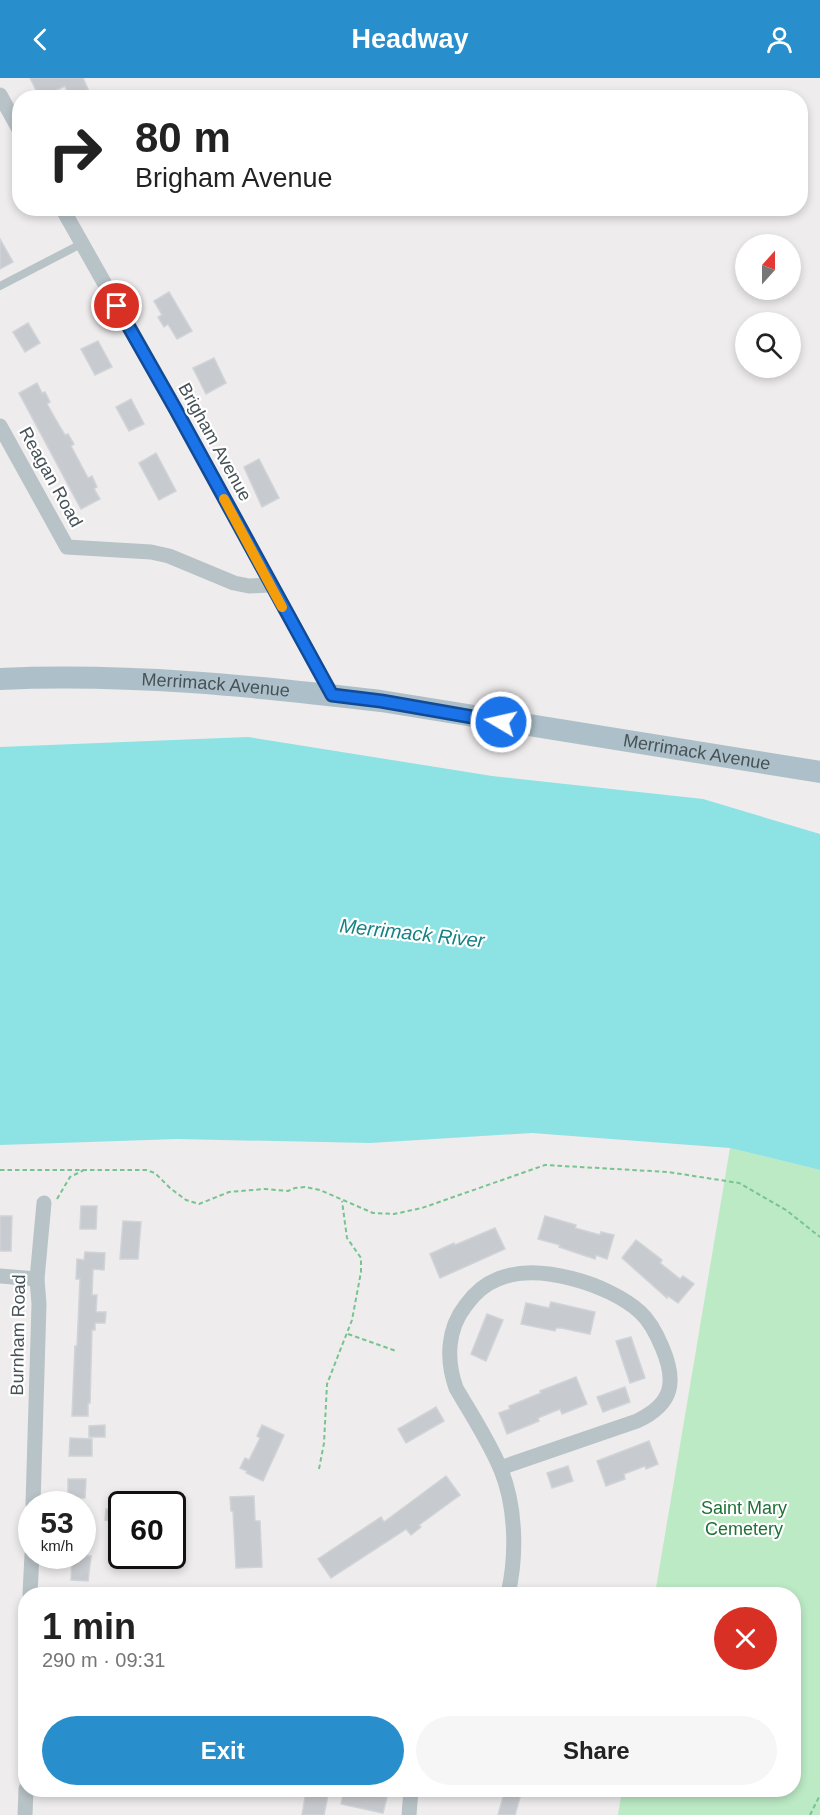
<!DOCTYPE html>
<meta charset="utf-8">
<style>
body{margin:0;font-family:Helvetica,sans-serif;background:#f6f6f6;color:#222;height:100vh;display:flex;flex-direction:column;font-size:22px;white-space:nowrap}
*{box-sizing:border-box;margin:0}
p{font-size:20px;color:#767676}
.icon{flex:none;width:33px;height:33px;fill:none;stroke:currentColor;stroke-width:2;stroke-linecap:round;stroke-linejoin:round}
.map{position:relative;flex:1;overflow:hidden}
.panel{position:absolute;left:18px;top:1509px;width:783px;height:210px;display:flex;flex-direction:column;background:#fff;border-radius:24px;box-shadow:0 3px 9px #0003}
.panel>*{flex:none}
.top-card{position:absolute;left:12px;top:12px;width:796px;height:126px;border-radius:24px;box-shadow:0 3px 9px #0003;background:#fff;color:#222;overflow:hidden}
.needle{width:39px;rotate:21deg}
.buttons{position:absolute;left:735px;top:156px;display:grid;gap:12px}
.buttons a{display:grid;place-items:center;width:66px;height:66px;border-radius:50%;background:#fff;box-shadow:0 3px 9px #0003;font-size:30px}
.speed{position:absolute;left:18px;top:1413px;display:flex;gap:12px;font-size:30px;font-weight:700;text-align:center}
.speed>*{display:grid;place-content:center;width:78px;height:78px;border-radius:50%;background:#fff;box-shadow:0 3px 9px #0003;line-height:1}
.speed small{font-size:15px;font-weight:400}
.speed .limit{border:3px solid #111;border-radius:9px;background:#fff;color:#111}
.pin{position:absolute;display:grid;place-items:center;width:51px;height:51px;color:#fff;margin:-26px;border:3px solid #fff;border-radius:50%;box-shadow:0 2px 6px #0007}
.me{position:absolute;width:66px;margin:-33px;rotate:279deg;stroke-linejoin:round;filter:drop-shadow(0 0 4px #0008)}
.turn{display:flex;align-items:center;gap:21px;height:126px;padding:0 24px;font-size:27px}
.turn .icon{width:78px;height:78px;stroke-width:2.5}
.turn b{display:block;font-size:42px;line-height:51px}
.round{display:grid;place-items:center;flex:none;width:63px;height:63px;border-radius:32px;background:#f6f6f6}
.headline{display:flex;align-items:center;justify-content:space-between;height:102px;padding:0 24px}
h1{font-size:36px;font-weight:700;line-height:45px}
.cta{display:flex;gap:12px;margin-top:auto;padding:12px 24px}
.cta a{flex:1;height:69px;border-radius:36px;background:#288fcc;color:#fff;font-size:24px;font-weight:700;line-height:69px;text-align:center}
.cta a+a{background:#f6f6f6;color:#222}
header{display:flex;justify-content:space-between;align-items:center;height:78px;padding:0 24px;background:#288fcc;color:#fff;font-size:27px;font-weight:700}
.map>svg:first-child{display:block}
.green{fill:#bceac5}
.water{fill:#8de2e3}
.building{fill:#c7cace;stroke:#d0d3d7;stroke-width:1.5}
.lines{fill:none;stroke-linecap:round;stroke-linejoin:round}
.path{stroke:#78c490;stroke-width:2;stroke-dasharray:4.5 3;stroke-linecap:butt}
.service{stroke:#b8c3c7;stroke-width:8}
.minor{stroke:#b8c3c7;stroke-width:15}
.primary{stroke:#adc0c9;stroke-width:22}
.route-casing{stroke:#114b97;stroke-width:15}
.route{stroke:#1a73e8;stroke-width:10}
.slow{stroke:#f59e0b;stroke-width:10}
.labels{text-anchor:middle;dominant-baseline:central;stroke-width:4.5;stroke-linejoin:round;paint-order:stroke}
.street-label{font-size:18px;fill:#465257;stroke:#fff}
.park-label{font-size:18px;fill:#1e7137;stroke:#fff}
.water-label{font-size:20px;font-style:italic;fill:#178284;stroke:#fff}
</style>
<header><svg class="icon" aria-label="back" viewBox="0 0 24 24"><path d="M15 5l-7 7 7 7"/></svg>Headway<svg class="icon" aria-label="person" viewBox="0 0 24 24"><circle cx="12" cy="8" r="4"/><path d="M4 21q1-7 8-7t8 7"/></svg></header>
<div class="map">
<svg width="820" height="1737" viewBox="0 0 820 1737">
<rect width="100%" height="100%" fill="#eeecec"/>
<polygon class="green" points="730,1070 820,1092 820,1737 618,1737 622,1712 794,1712 794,1516 655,1516"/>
<polygon class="water" points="248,659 492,698 703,721 820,756 820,1092 730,1070 532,1055 370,1065 177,1061 0,1067 0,669"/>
<g class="building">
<polygon points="30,0 83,0 92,20 70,20 65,8 40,20"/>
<polygon points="0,161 13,184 0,191"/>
<polygon points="169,214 192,253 177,261 168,246 164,249 158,239 162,237 154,223"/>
<polygon points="28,245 40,265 25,274 13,254"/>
<polygon points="98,263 112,289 95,297 81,271"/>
<polygon points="214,280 226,305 206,316 193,290"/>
<polygon points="37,305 42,315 45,314 50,324 47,326 59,347 65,357 68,356 74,366 71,368 88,400 92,398 97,409 94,411 100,421 81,431 19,315"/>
<polygon points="131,321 144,346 129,353 116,329"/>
<polygon points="156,375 176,413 159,422 139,385"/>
<polygon points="259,381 279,420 262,429 244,389"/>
<polygon points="81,1128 97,1128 96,1151 80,1151"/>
<polygon points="0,1138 12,1138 11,1173 0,1173"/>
<polygon points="545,1138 576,1147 575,1150 600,1157 601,1154 614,1157 607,1181 596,1177 595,1181 559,1169 560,1167 538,1161"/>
<polygon points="123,1143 141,1144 138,1181 120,1181"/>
<polygon points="495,1150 505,1171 440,1200 430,1176 454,1165 455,1167"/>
<polygon points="636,1162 662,1182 660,1185 680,1201 683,1198 694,1206 678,1225 668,1218 667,1220 622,1180"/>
<polygon points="85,1174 105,1175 104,1192 93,1191 92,1217 97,1217 96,1234 106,1234 105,1245 95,1245 95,1252 92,1252 90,1325 88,1325 88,1338 72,1338 75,1268 77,1268 80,1201 76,1201 77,1181 84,1182"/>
<polygon points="551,1224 595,1234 590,1256 561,1250 556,1250 555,1253 521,1246 526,1225 549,1230"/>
<polygon points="487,1236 503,1242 486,1283 471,1276"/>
<polygon points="631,1259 645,1300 630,1305 616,1263"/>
<polygon points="576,1299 587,1326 562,1336 560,1331 538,1340 539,1343 507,1356 499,1335 510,1331 509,1328 541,1315 540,1313"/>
<polygon points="625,1309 630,1324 603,1334 597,1319"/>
<polygon points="436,1329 444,1343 406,1365 398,1351"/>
<polygon points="105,1347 105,1359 89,1359 89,1348"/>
<polygon points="262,1347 284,1357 263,1403 246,1395 247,1393 240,1390 245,1380 249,1382 260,1360 257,1358"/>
<polygon points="70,1360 92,1361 92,1378 69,1378"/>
<polygon points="649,1363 658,1386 646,1391 645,1388 624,1396 625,1401 606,1408 597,1383"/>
<polygon points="568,1388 573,1403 552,1410 547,1395"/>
<polygon points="446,1398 460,1417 419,1447 421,1449 411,1457 406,1451 331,1500 318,1481 381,1439 384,1444"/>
<polygon points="68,1401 86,1401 85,1420 68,1420"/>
<polygon points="254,1418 255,1443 260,1443 262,1489 236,1490 233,1433 231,1433 230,1419"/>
<polygon points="106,1431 122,1432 121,1444 105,1442"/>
<polygon points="72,1478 91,1478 88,1503 71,1502"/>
<polygon points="344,1712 387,1719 383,1735 341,1726"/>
<polygon points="505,1712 522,1712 515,1737 498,1737"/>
<polygon points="306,1713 328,1717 324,1737 302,1737"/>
</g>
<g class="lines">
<g class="path">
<polyline points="0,1092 146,1092 155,1095 170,1110 186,1122 199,1126 229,1114 265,1111 288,1113 295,1110 305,1109 320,1112 373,1135 394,1136 422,1130 545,1087 668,1094 739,1105 786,1132 820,1159"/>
<polyline points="57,1121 70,1099 84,1092"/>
<polyline points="348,1256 396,1273"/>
<polyline points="319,1391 324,1365 327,1306 352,1242 361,1194 361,1180 347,1160 342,1123"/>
<polyline points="810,1737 820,1717"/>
</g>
<polyline class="service" points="0,208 81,166"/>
<g class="minor">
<polyline points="0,17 20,53"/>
<polyline points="62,130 176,332 332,617"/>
<polyline points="0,348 67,469 151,474 169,478 234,505 249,508 271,507"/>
<polyline points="0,1198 37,1201"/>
<path d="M 500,1390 L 637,1343 C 673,1326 677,1304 662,1269 C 657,1257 650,1243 640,1234 C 609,1206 538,1184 498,1201 C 485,1206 474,1216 466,1227 C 447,1251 446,1282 456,1310 C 471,1336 489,1363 501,1392 C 516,1429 517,1477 508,1516"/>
<polyline points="33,1426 39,1226 37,1201 44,1125"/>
<polyline points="30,1516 32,1476"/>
<polyline points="25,1737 26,1711"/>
<polyline points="409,1737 411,1712"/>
</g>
<path class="primary" id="s1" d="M 0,601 C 128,595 254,608 381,623 L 820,694"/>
</g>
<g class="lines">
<defs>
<polyline id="route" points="117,228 176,332 332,617 381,623 501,644"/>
</defs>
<use href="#route" class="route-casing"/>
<use href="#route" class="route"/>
<polyline class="slow" points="224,421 282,529"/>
</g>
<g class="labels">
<g class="street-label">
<text transform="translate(215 364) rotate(61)">Brigham Avenue</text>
<text transform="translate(51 399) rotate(61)">Reagan Road</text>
<text stroke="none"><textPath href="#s1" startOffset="216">Merrimack Avenue</textPath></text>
<text stroke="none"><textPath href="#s1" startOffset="702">Merrimack Avenue</textPath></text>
<text transform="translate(18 1257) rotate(-89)">Burnham Road</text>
</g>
<g class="park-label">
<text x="744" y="1430">Saint Mary<tspan x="744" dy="21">Cemetery</tspan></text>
</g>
<g class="water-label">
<text transform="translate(412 855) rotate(6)">Merrimack River</text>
</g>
</g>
</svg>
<div class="buttons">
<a><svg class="needle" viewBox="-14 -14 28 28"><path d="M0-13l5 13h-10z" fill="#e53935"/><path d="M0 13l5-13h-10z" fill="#767676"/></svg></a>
<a><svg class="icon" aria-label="search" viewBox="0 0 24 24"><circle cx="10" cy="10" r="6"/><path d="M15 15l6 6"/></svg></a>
</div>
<div class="speed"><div>53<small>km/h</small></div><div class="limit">60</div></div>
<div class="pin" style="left:117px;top:228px;background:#d93025"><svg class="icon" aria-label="arrive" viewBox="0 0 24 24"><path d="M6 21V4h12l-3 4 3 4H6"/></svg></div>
<svg class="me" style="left:501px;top:644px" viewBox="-20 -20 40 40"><circle r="17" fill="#1a73e8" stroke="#fff" stroke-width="3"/><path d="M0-11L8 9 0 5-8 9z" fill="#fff"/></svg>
<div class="top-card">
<div class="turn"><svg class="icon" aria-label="right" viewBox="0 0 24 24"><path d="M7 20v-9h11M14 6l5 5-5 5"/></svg><div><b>80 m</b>Brigham Avenue</div></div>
</div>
<section class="panel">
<div class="headline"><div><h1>1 min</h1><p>290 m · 09:31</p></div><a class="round" style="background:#d93025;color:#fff"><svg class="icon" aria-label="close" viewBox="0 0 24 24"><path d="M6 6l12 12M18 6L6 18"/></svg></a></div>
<div class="cta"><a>Exit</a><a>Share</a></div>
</section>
</div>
